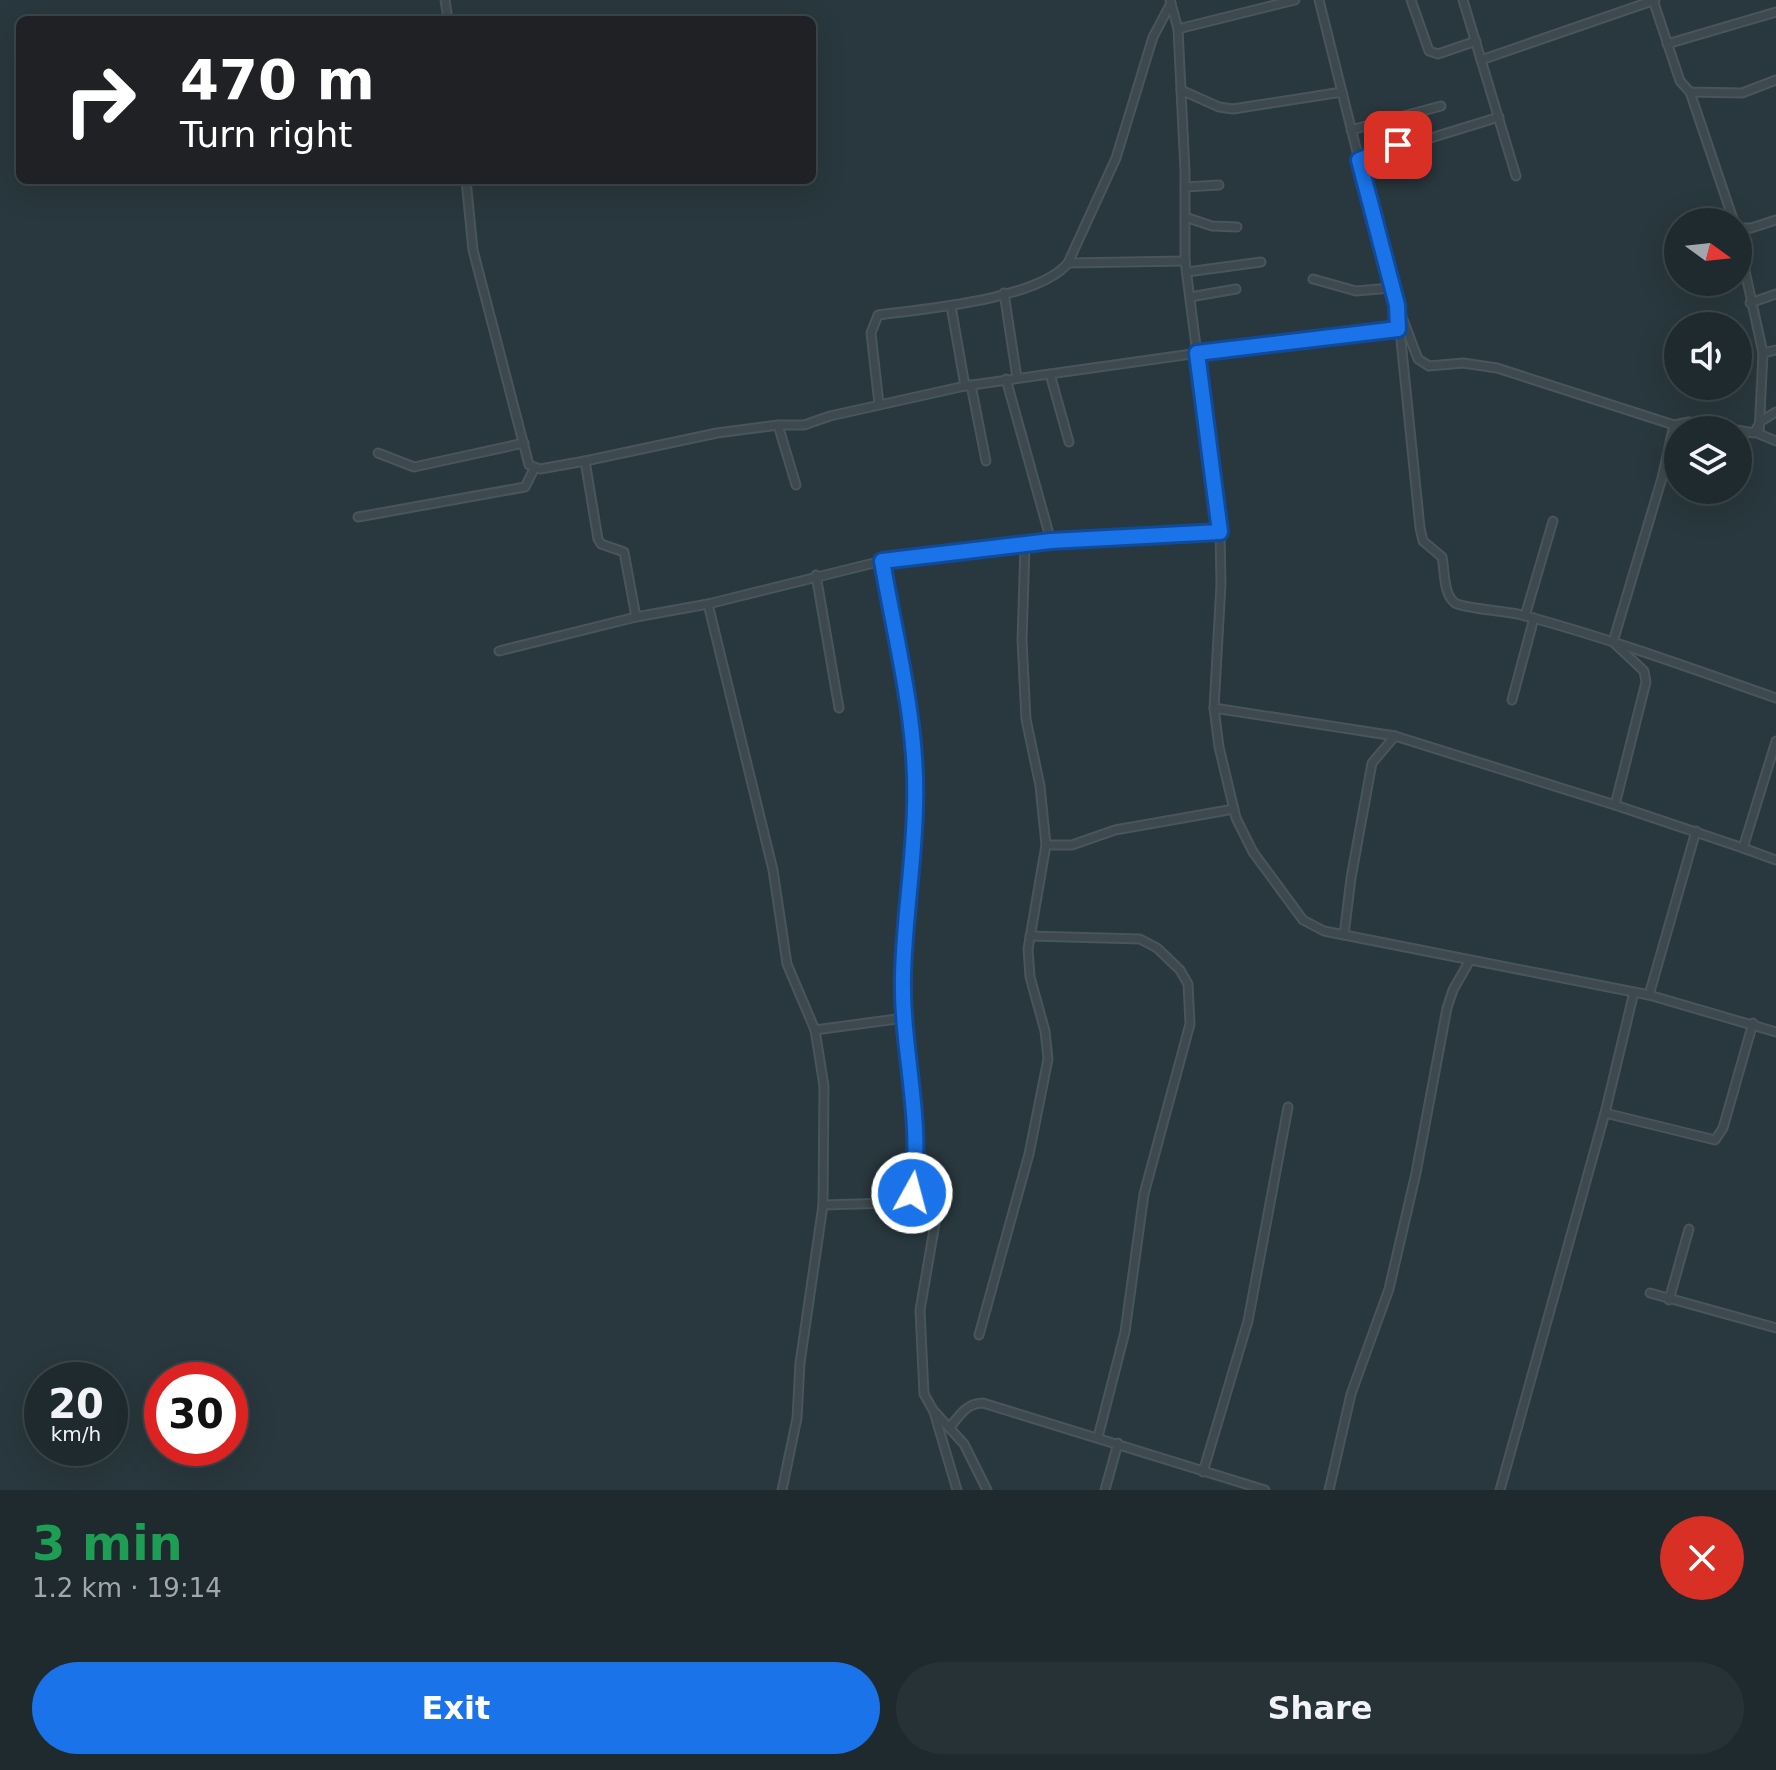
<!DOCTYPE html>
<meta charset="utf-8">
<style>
body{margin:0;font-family:"DejaVu Sans",sans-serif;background:#273236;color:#f1f3f6;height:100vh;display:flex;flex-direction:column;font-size:30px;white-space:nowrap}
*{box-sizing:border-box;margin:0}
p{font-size:26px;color:#a1a7aa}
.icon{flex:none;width:44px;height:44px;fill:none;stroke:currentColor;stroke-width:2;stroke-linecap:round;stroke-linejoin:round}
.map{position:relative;height:1490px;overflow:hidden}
.drawer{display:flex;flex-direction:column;background:#1f2a2e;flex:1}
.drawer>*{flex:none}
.guide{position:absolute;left:16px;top:16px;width:800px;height:168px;border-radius:12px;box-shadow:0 8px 32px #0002,0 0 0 2px #3c464a;background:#202124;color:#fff;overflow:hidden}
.needle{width:52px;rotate:105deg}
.tools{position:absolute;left:1664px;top:208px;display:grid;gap:16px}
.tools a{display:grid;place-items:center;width:88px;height:88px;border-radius:50%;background:#1f2a2e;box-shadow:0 8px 32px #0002,0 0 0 2px #3c464a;font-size:40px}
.speed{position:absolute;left:24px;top:1362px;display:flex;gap:16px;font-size:40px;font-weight:700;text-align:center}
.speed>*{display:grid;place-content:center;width:104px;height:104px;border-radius:50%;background:#1f2a2e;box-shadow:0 8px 32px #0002,0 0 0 2px #3c464a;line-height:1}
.speed small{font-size:20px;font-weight:400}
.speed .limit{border:12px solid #d22;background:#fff;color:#111}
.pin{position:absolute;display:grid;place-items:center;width:68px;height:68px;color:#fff;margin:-34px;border-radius:16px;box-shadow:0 4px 12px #0006}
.me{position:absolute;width:88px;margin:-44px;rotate:7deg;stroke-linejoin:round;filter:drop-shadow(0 0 6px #0008)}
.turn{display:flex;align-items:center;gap:28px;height:168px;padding:0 32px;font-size:36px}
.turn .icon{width:104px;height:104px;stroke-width:2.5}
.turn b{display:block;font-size:56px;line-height:68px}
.round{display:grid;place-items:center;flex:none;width:84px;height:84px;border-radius:42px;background:#273236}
.headline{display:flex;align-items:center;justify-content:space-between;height:136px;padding:0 32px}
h1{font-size:48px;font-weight:600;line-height:60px;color:#1e9e55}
.button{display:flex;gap:16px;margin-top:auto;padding:16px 32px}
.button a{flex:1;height:92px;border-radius:48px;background:#1a73e8;color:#fff;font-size:32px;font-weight:600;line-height:92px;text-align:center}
.button a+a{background:#273236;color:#f1f3f6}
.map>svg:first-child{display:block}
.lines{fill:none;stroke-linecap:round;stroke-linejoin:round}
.minor-casing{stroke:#49555a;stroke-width:11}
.minor{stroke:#3d494e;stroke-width:7}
.route-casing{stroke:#114b97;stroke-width:20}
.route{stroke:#1a73e8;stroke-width:14}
</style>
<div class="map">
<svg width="1776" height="1490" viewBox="0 0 1776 1490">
<rect width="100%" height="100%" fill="#29383e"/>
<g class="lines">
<defs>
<g id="minor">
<polyline points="445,0 448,20"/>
<polyline points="1170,0 1178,29 1185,171 1185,261 1220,532 1221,584 1214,708 1219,747 1236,818 1253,852 1303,920 1324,931 1649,995 1776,1032"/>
<polyline points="1319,0 1391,288 1418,359 1429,366 1463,363 1497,368 1674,425 1689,422 1754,433 1761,421 1776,412"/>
<polyline points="1411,0 1429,51 1438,54 1476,41"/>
<polyline points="1463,0 1516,176"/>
<polyline points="1653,0 1680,81 1690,92 1742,93 1776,80"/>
<polyline points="1178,29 1295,0"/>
<polyline points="1667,44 1776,12"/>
<polyline points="1481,60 1655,0"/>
<polyline points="1181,90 1219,107 1233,109 1342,92"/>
<polyline points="1690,92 1734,222"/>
<polyline points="1351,130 1441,106"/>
<polyline points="1359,160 1499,117"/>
<polyline points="466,180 473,250 529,465 540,469 585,461 598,539 601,544 624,552 636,617 708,604 773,870 787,964 815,1030 824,1086 823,1205 800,1363 797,1418 782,1490"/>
<polyline points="1185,187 1219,185"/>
<polyline points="1185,217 1212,226 1237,227"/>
<polyline points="1738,228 1751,228 1776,220"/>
<polyline points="1738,239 1763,353 1759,434 1776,441"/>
<polyline points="1068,263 1185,261"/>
<polyline points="1187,272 1261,262"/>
<polyline points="1313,279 1356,291 1391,288"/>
<polyline points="1004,293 1017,378"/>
<polyline points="1190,297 1236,289"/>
<polyline points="1750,303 1776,294"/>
<path d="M 1398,311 L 1420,528 L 1423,541 L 1442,557 C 1445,571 1443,594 1455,603 C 1465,609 1510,611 1526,616 C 1611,639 1693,669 1776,698"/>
<polyline points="1763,353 1776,350"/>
<polyline points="1050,374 1069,442"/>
<polyline points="1006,379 1051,541"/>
<polyline points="971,385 986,461"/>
<polyline points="965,386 1298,339 1398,329"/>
<path d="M 879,404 L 871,333 L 878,315 C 925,309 1039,299 1068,263 L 1116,158 L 1153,37 L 1171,3"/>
<polyline points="778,425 796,485"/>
<polyline points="1674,425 1662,478 1613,642 1644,671 1646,682 1615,805 1743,848 1776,741"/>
<polyline points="378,453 414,467 524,443"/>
<polyline points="585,461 717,433 778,425 804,425 830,416 965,386 951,306"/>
<polyline points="358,517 525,487 534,469"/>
<path d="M 882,561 C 896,642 918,724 915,807 C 914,863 904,920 903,976 C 901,1049 924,1121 912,1193 L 913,1198 L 934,1205 L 937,1212 L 920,1310 L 924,1394 L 933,1410 L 964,1444 L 987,1490"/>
<polyline points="816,575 839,708"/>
<polyline points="708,604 882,561 1051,541 1220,532"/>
<polyline points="1525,616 1553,521"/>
<polyline points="499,651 636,617"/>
<polyline points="1512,700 1534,618"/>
<polyline points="1214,708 1395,736 1615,805"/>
<polyline points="1046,845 1072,845 1115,830 1234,809"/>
<polyline points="1743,848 1776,860"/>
<polyline points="1344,935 1351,878 1372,763 1395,736"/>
<polyline points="1030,936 1140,939 1157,948 1180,970 1188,984 1190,1024 1144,1194 1125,1332 1098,1437"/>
<polyline points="1634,992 1605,1113 1715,1140 1723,1128 1753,1023"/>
<polyline points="1649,995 1696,831"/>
<polyline points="815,1030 904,1018"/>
<polyline points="823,1205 891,1203 913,1198"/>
<polyline points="1650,1293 1776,1328"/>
<polyline points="1669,1300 1689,1229"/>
<polyline points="979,1335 1029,1154 1048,1059 1045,1031 1030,977 1028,949 1046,845 1040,786 1026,719 1022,640 1025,546"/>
<polyline points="934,1412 957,1490"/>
<path d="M 950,1427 C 960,1415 967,1403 983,1403 L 1265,1490"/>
<polyline points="1203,1472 1248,1321 1288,1107"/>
<polyline points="1105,1490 1118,1443"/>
<polyline points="1329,1490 1351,1394 1389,1289 1416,1173 1447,1008 1453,990 1470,960"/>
<polyline points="1500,1490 1605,1113"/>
</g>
</defs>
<use href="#minor" class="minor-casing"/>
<use href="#minor" class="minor"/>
</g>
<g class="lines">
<defs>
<path id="route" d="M 912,1193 C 924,1121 901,1049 903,976 C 904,920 914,863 915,807 C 918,724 896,642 882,561 L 1051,541 L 1220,532 L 1197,353 L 1398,329 L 1397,305 L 1359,160 L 1398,145"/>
</defs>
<use href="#route" class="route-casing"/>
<use href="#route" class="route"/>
</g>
</svg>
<div class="tools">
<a><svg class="needle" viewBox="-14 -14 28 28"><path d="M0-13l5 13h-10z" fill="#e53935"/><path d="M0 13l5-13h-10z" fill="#a1a7aa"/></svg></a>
<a><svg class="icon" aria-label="sound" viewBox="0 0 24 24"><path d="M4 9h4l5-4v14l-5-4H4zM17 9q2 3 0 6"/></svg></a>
<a><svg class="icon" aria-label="layers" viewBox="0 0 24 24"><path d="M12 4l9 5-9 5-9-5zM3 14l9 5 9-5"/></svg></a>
</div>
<div class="speed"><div>20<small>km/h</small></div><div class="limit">30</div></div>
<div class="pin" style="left:1398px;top:145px;background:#d93025"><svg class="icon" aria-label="arrive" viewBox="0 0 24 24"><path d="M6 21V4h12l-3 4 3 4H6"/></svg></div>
<svg class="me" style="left:912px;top:1193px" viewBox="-20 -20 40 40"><circle r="17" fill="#1a73e8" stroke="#fff" stroke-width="3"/><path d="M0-11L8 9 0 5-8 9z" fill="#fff"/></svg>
<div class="guide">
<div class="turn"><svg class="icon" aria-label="right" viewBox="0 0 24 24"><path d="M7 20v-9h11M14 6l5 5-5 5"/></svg><div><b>470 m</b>Turn right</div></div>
</div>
</div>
<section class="drawer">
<div class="headline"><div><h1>3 min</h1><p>1.2 km · 19:14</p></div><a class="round" style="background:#d93025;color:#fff"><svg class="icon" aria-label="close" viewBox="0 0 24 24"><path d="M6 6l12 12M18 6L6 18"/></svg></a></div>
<div class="button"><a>Exit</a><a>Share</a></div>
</section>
